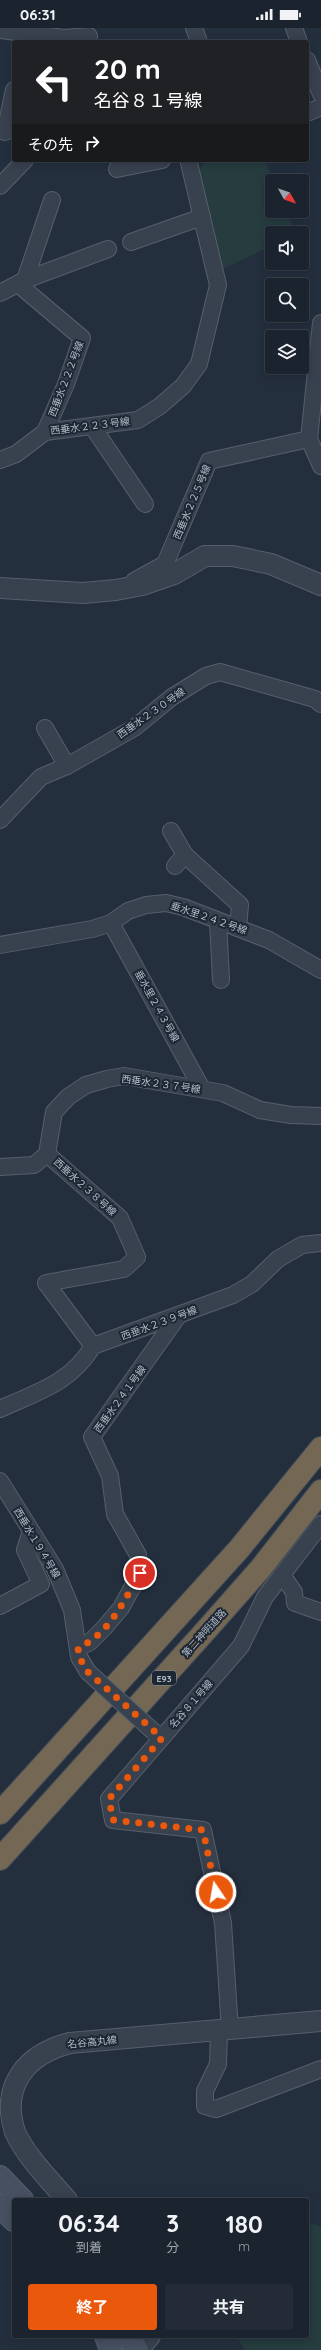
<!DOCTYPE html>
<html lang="ja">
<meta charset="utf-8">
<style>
body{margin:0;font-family:Quicksand,"Noto Sans JP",sans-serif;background:#242b36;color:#f1f3f6;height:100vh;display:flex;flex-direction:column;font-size:15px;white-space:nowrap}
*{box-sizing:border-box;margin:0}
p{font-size:13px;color:#a0a4aa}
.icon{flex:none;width:22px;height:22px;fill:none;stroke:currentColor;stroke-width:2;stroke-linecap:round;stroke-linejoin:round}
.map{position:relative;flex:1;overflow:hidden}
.details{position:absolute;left:12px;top:2170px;width:297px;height:140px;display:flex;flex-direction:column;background:#1b232e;border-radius:4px;box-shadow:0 2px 10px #0003,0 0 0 1px #39404a}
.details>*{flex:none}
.guide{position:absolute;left:12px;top:12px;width:297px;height:122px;border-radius:4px;box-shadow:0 2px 10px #0003,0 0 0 1px #39404a;background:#202124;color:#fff;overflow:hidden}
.needle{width:26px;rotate:130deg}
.fabs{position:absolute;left:265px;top:146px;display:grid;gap:8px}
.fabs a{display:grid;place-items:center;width:44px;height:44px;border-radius:4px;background:#1b232e;box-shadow:0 2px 10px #0003,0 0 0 1px #39404a;font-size:20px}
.pin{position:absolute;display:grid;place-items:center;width:34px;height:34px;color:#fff;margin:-17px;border:2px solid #fff;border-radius:50%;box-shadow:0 1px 4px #0007}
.me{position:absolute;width:44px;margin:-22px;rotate:348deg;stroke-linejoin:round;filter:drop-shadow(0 0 3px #0008)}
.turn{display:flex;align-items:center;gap:14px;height:84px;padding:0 16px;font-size:18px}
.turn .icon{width:52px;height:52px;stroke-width:2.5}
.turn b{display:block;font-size:28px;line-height:34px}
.then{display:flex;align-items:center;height:38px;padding:0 16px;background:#0003;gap:8px;font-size:15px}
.eta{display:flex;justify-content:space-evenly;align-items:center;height:68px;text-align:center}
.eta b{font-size:24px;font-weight:700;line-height:28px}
.primary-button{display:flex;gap:8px;margin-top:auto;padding:8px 16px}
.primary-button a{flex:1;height:46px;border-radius:4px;background:#ea580c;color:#fff;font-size:16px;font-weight:700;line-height:46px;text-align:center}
.primary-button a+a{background:#242b36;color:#f1f3f6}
.status{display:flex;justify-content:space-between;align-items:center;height:28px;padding:0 20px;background:#1b232e;direction:ltr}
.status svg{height:11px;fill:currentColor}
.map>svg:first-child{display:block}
.green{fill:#263c3f}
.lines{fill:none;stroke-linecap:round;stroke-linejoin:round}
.minor-casing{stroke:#565f6c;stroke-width:18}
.tertiary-casing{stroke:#565f6c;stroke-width:22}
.secondary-casing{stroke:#565f6c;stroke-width:24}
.motorway-casing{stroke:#434c59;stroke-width:24}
.minor{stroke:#38414e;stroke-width:16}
.tertiary{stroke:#38414e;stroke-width:20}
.secondary{stroke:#465061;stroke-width:22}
.motorway{stroke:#746855;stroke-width:22}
.minor-bridge-casing{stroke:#565f6c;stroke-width:18;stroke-linecap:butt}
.minor-bridge{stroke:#38414e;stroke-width:16}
.route{stroke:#ea580c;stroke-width:7;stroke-dasharray:0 12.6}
.labels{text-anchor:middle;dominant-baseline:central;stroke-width:4;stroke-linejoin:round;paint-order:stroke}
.shield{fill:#1d2633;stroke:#878f9c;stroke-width:1}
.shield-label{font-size:9px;font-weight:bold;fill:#b4bcc9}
.street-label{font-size:10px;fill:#b4bcc9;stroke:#1d2633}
</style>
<div class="status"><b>06:31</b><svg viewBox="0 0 49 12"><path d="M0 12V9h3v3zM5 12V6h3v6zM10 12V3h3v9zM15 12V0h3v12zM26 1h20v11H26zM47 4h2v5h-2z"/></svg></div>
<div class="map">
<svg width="321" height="2322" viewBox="0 0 321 2322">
<rect width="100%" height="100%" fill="#242f3e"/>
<g class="green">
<polygon points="212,132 265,132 274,153 272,153 272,183 286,183 296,205 272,205 272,218 218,243 198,144 204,135"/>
<polygon points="315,2196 321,2199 321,2322 245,2322 236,2308 307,2308 307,2198"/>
</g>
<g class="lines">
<defs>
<g id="minor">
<polyline points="194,0 199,14"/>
<polyline points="294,0 299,14"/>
<polyline points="0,2 64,10 89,8"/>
<polyline points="307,32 321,66"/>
<polyline points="307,85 321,79"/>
<polyline points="5,104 14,62"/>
<polyline points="117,141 162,132"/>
<polyline points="0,158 25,132"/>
<polyline points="131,214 202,189"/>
<polyline points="25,252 52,172"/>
<polyline points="18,256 82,310 66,356 45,404"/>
<polyline points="0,265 25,252 108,221"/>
<polyline points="321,295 309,411 321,438"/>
<polyline points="92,398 145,476"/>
<polyline points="0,432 16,426 45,404 138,392 160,378 183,358 199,336 218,257 189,135"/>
<polyline points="134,553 165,536 209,433 309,411"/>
<polyline points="45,700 67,738"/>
<polyline points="0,792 41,749 67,738 134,700 172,669 206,648 220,644 315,671 321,676"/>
<polyline points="171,803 185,827 240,877 238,900"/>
<polyline points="175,838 185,827"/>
<polyline points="218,893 221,952"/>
<polyline points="111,895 202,1061"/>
<polyline points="0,917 92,901 111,895 128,883 146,877 166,875 183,879 269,912 321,942"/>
<polyline points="47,1126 120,1190 137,1229 124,1241 46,1255 93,1318"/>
<polyline points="0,1139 34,1137 47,1126 54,1084 68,1069 86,1057 107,1051 124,1048 223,1065 260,1082 291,1087 321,1088"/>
<path d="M 0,1381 C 37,1364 71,1355 93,1318 L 233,1267 L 252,1256 L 278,1231 L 302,1217 L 321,1215"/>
<polyline points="0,1453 55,1541 72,1582 79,1629 88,1644"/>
<polyline points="282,1547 294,1564 295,1575 321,1584"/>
<polyline points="0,1578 41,1556 25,1522 31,1503"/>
<polyline points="78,1620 90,1614 104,1600 121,1580 140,1545 138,1527 115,1486 110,1448 92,1409 178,1288"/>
<polyline points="230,2002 223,1895 203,1802 113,1792 109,1771 241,1618 265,1569 321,1496"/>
<polyline points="219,2003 218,2036 205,2063 205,2078 216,2081 321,2041"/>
</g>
<g id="tertiary">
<polyline points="0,560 83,565 116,562 142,557 174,546 205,528 233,528 271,536 321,557"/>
<path d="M 67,2172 C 49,2151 27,2130 15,2104 C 0,2057 27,2026 70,2015 L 321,1993"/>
<polyline points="138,2322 150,2308"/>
</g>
<g id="secondary">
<polyline points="0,2149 22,2172"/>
<polyline points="0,2178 14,2192"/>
<polyline points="106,2308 111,2322"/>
<polyline points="128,2308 137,2322"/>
</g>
<g id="motorway">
<polyline points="0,1785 239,1521 321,1420"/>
<polyline points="0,1831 208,1600 261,1540 321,1463"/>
</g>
</defs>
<use href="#minor" class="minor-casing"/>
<use href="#tertiary" class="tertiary-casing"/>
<use href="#secondary" class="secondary-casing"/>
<use href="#motorway" class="motorway-casing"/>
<use href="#minor" class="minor"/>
<use href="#tertiary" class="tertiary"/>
<use href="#secondary" class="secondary"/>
<use href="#motorway" class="motorway"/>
<defs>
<polyline id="minor-bridge" points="88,1644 154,1704"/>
</defs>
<use href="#minor-bridge" class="minor-bridge-casing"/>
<use href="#minor-bridge" class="minor-bridge"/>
</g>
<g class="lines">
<path class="route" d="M 140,1545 C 124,1573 109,1606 78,1620 L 79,1629 L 88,1644 L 162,1710 L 109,1771 L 113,1792 L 203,1802 L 216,1864"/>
</g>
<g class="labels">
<rect class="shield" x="152" y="1643" width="24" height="14" rx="3"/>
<g class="shield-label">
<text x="164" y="1650">E93</text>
</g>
<g class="street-label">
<text transform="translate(66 351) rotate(-69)">西垂水２２２号線</text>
<text transform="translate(90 398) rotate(-7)">西垂水２２３号線</text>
<text transform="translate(192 474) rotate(-67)">西垂水２２５号線</text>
<text transform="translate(151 685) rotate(-35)">西垂水２３０号線</text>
<text transform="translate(209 890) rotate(19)">垂水里２４２号線</text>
<text transform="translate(157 978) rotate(61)">垂水里２４３号線</text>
<text transform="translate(161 1056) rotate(8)">西垂水２３７号線</text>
<text transform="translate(85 1159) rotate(42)">西垂水２３８号線</text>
<text transform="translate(159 1295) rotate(-20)">西垂水２３９号線</text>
<text transform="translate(120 1371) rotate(-54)">西垂水２４１号線</text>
<text transform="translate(37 1515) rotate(59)">西垂水１９４号線</text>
<text transform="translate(204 1605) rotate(-48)">第二神明道路</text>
<text transform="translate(191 1676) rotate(-49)">名谷８１号線</text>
<text transform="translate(92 2014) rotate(-6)">名谷高丸線</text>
</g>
</g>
</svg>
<div class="fabs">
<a><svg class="needle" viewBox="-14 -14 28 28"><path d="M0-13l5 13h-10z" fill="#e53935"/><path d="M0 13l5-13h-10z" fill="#a0a4aa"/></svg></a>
<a><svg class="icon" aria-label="sound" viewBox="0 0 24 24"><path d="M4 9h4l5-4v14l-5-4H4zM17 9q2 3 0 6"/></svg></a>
<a><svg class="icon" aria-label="search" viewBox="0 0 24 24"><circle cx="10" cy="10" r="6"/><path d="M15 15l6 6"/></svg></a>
<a><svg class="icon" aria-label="layers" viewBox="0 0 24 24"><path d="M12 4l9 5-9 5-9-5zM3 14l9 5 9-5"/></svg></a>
</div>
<div class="pin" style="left:140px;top:1545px;background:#d93025"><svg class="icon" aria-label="arrive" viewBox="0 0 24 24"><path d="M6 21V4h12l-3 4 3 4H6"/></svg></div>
<svg class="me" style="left:216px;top:1864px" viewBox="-20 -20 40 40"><circle r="17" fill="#ea580c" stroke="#fff" stroke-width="3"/><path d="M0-11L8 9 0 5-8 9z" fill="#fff"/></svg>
<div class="guide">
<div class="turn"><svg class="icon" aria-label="left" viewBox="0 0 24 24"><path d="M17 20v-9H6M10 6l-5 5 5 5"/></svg><div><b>20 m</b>名谷８１号線</div></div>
<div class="then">その先<svg class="icon" aria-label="right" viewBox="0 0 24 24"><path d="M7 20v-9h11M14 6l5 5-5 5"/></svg></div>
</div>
<section class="details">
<div class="eta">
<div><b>06:34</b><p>到着</p></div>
<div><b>3</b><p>分</p></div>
<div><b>180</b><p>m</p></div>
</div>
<div class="primary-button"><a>終了</a><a>共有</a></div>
</section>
</div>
